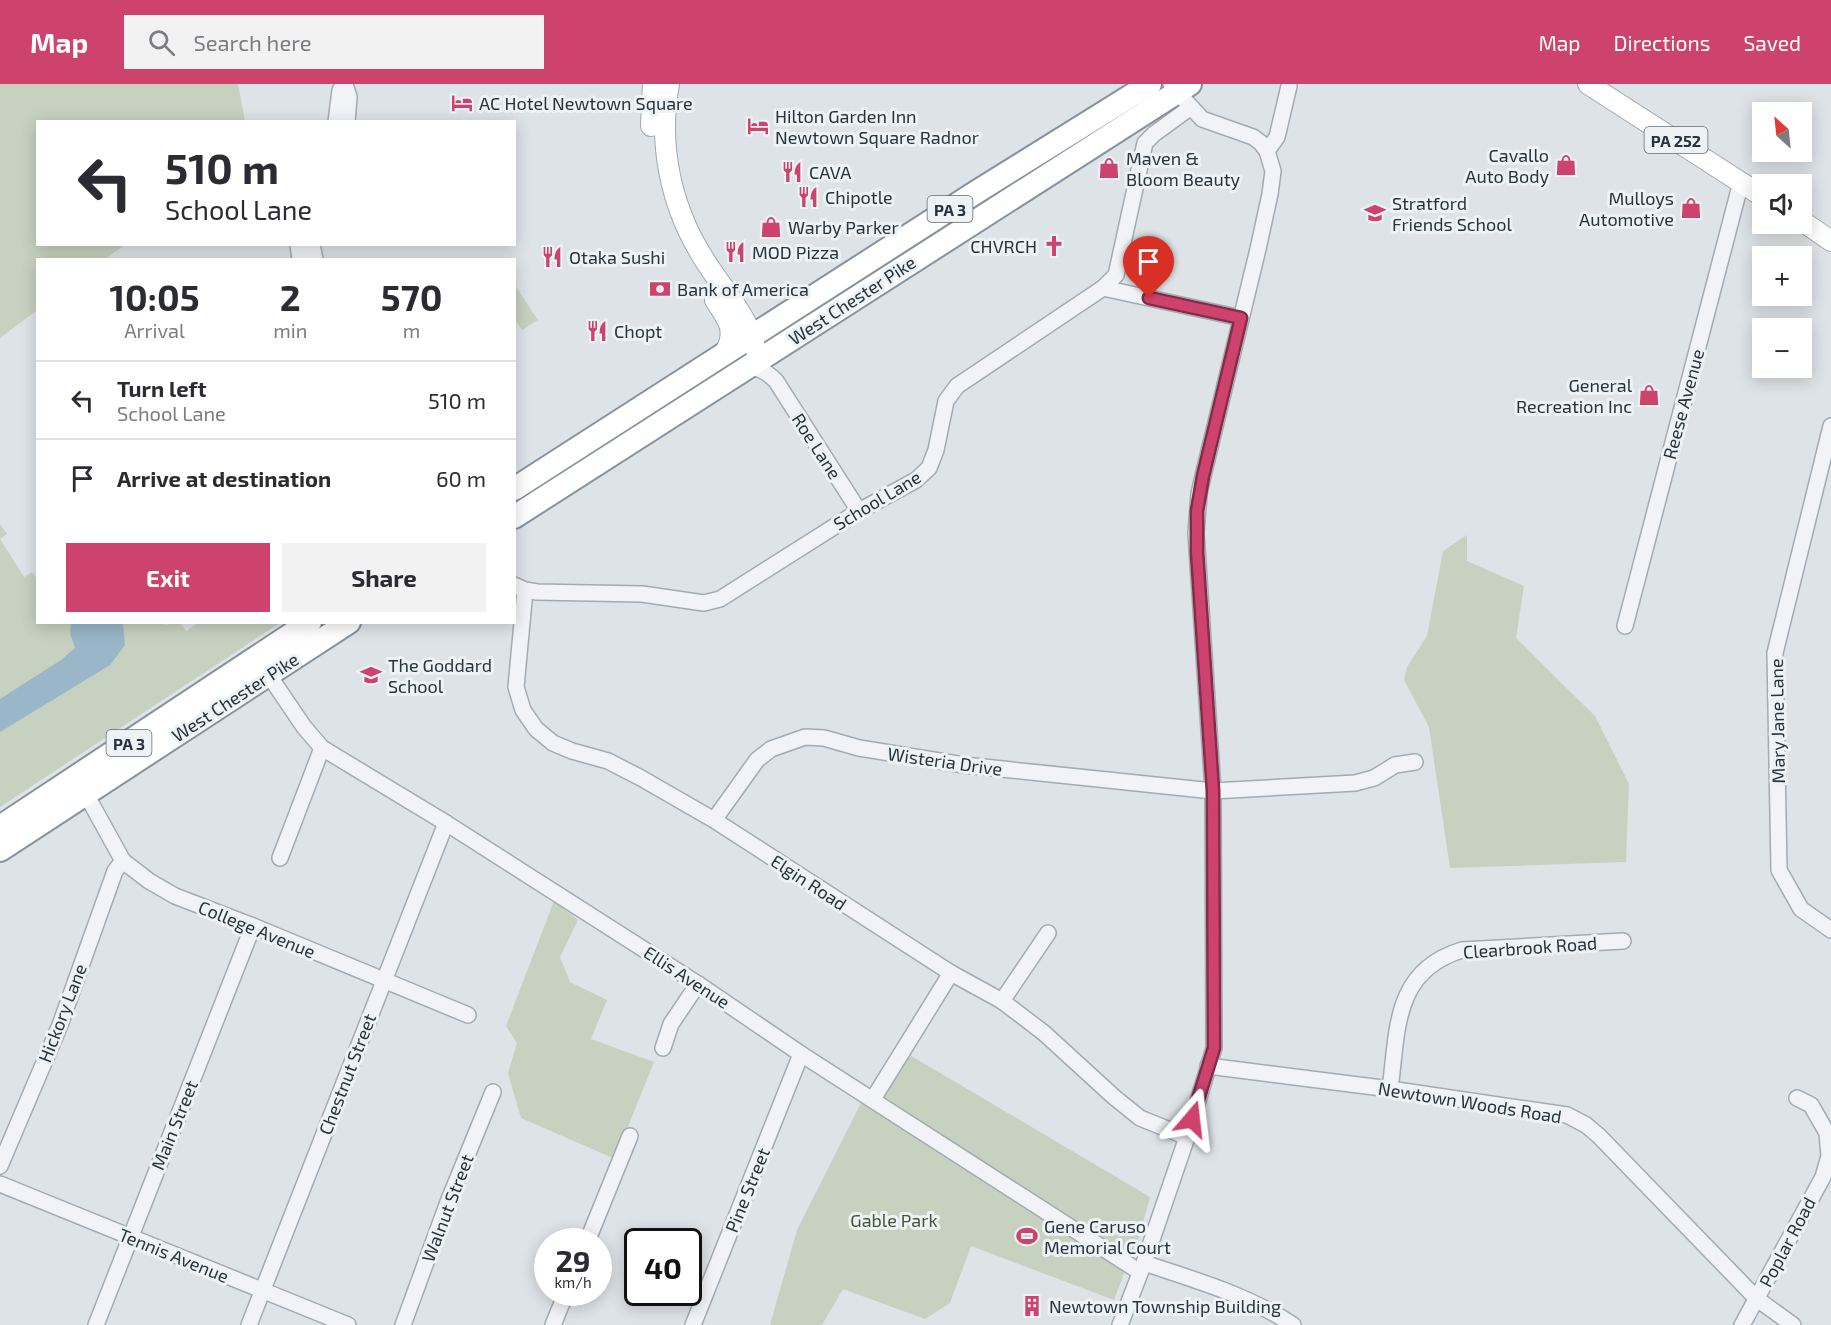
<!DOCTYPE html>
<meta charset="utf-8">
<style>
body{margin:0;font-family:"Exo 2",sans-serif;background:#f2f2f3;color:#2b2b33;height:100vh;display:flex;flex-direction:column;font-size:22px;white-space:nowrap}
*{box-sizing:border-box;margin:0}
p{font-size:20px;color:#7c7c81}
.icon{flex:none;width:33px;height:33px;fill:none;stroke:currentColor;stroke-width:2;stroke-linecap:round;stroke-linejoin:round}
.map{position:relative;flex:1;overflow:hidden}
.drawer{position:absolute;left:36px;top:174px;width:480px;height:366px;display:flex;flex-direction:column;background:#fff;border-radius:0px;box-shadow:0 3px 15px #0003}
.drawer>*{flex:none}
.banner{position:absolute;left:36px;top:36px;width:480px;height:126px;border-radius:0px;box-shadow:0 3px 15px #0003;background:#fff;color:#2b2b33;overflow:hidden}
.needle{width:39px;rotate:333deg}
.tools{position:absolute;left:1752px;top:18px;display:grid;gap:12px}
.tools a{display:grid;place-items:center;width:60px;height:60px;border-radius:0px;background:#fff;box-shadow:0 3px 15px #0003;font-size:30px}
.speed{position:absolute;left:534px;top:1144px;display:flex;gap:12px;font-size:30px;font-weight:700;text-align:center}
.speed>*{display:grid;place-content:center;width:78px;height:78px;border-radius:50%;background:#fff;box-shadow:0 3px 15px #0003;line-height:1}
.speed small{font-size:15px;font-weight:400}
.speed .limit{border:3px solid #111;border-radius:9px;background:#fff;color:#111}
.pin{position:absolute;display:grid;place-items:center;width:51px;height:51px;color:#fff;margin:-62px -26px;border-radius:50% 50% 50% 0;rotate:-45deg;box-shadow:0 0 6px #0007}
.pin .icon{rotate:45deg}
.me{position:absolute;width:66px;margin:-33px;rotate:17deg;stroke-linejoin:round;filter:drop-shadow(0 0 4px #0008)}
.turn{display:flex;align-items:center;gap:21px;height:126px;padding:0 30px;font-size:27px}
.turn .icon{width:78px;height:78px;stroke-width:2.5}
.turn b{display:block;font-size:42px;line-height:51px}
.eta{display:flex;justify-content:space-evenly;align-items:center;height:102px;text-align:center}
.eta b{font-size:36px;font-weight:700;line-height:42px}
.action{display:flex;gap:12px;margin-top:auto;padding:12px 30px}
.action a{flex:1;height:69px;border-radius:0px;background:#cd436d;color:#fff;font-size:24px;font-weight:700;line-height:69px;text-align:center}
.action a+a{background:#f2f2f3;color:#2b2b33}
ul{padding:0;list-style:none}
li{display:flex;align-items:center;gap:18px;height:78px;padding:0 30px;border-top:2px solid #e1e1e2}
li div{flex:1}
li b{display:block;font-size:22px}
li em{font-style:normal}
header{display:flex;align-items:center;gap:36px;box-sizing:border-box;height:84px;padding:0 30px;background:#cd436d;color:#fff}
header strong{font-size:28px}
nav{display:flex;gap:33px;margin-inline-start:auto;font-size:21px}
.search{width:420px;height:54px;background:#f2f2f3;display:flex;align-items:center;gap:15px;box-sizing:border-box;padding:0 21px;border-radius:0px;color:#7c7c81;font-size:22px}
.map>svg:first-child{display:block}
.green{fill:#c7d1bf}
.water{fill:#99b7c8}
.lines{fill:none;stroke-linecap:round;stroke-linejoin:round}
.minor-casing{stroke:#a3abb2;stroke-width:18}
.major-casing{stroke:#9da9b3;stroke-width:22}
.highway-casing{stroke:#86939e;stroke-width:26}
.minor{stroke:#f1f3f6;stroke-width:15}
.major{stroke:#fff;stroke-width:20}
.highway{stroke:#fff;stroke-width:22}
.route-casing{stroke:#852c47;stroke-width:15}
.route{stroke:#cd436d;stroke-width:10}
.labels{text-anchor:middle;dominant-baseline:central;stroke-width:6;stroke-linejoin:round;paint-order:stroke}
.shield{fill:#edf2f5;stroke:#626c75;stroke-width:1.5}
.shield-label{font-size:16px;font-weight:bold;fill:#27333e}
.poi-label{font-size:18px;fill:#27333e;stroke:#edf2f5;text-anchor:start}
.street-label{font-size:18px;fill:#27333e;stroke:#edf2f5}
.park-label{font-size:18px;fill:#415a35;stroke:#edf2f5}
</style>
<header>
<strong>Map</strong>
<div class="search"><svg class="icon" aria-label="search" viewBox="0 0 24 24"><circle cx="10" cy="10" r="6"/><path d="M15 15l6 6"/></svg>Search here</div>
<nav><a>Map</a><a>Directions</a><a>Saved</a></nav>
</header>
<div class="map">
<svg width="1831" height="1241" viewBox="0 0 1831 1241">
<rect width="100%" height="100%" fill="#dee3e8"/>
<g class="green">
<polygon points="0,0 238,0 245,37 38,38 38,160 125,161 105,175 38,176 37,226 0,254"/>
<polygon points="514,200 538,236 522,246 515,236"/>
<polygon points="0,440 7,450 0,455 24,493 32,488 37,496 38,538 164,538 166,541 171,539 180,539 186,547 198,539 280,539 0,723"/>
<polygon points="1467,451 1467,477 1524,502 1516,554 1595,632 1629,700 1626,778 1450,784 1429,643 1404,596 1407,583 1427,552 1443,467"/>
<polygon points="554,817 578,836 560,873 570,898 607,916 591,955 654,978 615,1075 521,1034 508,989 517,959 506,942"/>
<polygon points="908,970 1150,1113 1133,1175 883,1012"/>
<polygon points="862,1017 1125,1187 1114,1216 971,1162 950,1219 925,1235 843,1205 822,1241 770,1241 797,1146"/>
</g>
<polygon class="water" points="71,539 123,539 125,561 110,581 0,648 0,615 61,576 75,564 70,550"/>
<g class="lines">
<defs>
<g id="minor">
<polyline points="345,0 349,13 347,38"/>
<polyline points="336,38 340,6"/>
<polyline points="1267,67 1277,53 1289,2"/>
<polyline points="298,160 300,176"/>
<polyline points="312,160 315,176"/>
<polyline points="1103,204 1116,191 1145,59 1154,50 1191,23"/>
<path d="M 745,284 C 758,282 767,288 776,297 L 859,427"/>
<polyline points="1831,342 1775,569 1779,786 1801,825 1831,846"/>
<polyline points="514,501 525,506 537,508 642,510 704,519 720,515 859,427 916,396 929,384 936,366 946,317 957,302 1103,204 1241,234"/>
<polyline points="525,506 516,603 523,626 536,645 553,659 572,667 608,677 641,694 714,736 951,889 1002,917 1044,949 1114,1013 1140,1034 1187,1053"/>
<polyline points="1625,542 1741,98"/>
<polyline points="264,584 304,643 322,664 446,739 698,900 801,970 1140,1188"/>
<polyline points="86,710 123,777 149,797 175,812 253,842 468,931"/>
<polyline points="714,736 757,676 771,665 805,653 824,654 859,664 964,681 1213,707 1355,699 1374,694 1395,681 1415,678"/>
<polyline points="280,774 322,664"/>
<polyline points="1002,917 1048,849"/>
<polyline points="663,964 671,940 698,900"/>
<polyline points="1208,982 1390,1005 1567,1031 1586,1041 1599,1052 1757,1215 1793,1241"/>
<path d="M 1390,1005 C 1398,946 1393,887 1462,866 L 1623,857"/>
<polyline points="873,1015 951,889"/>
<polyline points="0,1082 60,941 115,787 123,777"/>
<polyline points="0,1100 348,1241"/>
<polyline points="587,1158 630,1052"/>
<path d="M 1144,1179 C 1195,1196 1248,1211 1293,1241"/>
<polyline points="96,1241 253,842"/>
<polyline points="249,1241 446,739"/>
<polyline points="403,1241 448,1118 493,1008"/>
<polyline points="553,1241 566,1209"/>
<polyline points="693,1241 801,970"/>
<polyline points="1120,1241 1144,1179 1187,1053 1214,964 1213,707 1196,449 1199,410 1203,392 1258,165 1270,110 1273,87 1267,67 1261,59 1253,53 1202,35 1171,1"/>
<polyline points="1742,1241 1823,1093 1829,1072 1827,1049 1811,1021 1797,1014"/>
</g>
<g id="major">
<path d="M 669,0 C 658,59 670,120 702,172 C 716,195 735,217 747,241 C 752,252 755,264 759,275"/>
<polyline points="1588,0 1762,112"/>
<polyline points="651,42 653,0"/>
<polyline points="1802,137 1831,157"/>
<path d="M 715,216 C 728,236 738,247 724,270"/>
</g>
<g id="highway">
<polyline points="514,405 978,107 1150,0"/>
<polyline points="514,433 1190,0"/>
<polyline points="0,743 310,538"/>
<polyline points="0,766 349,538"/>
</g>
</defs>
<use href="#minor" class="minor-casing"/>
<use href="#major" class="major-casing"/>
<use href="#highway" class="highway-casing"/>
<use href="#minor" class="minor"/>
<use href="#major" class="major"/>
<use href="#highway" class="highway"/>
</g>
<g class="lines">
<defs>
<polyline id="route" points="1149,214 1241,234 1203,392 1197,427 1197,468 1213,707 1214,964 1192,1035"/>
</defs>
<use href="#route" class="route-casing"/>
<use href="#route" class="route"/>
</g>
<defs>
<symbol id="hotel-bare" viewBox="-9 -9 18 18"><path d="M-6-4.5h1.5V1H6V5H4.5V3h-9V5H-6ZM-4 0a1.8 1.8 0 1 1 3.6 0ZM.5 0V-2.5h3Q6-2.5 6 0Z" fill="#cd436d" stroke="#edf2f5" stroke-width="2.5" paint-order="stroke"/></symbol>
<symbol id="shop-bare" viewBox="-9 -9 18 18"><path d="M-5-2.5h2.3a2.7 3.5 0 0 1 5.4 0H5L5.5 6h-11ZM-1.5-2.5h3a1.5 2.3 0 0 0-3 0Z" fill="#cd436d" stroke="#edf2f5" stroke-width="2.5" paint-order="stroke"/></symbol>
<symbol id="restaurant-bare" viewBox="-9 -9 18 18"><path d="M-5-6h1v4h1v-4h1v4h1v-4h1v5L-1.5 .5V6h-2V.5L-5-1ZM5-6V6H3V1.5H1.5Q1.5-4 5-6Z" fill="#cd436d" stroke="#edf2f5" stroke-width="2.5" paint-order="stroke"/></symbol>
<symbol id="school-bare" viewBox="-9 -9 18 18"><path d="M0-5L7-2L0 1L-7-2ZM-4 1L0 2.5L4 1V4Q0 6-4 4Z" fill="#cd436d" stroke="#edf2f5" stroke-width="2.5" paint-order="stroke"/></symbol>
<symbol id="church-bare" viewBox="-9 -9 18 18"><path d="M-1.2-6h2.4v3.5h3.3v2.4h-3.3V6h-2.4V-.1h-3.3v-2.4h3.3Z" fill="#cd436d" stroke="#edf2f5" stroke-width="2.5" paint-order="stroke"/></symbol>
<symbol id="bank-bare" viewBox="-9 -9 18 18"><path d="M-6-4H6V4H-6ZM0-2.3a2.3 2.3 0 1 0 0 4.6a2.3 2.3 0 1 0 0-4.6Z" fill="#cd436d" stroke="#edf2f5" stroke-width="2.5" paint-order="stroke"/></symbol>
<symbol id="stadium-bare" viewBox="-9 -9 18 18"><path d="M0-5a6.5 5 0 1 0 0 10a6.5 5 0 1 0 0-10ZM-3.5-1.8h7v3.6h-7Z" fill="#cd436d" stroke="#edf2f5" stroke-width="2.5" paint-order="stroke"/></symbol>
<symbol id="building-bare" viewBox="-9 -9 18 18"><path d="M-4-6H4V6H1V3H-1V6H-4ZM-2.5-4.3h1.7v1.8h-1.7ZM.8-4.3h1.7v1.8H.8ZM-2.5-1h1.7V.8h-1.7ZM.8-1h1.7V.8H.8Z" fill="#cd436d" stroke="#edf2f5" stroke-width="2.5" paint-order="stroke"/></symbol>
</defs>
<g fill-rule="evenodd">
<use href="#hotel-bare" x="447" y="4" width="30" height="30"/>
<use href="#hotel-bare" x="743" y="27" width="30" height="30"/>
<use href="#shop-bare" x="1551" y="66" width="30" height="30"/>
<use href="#shop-bare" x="1094" y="69" width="30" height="30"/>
<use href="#restaurant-bare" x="777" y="73" width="30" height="30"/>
<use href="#restaurant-bare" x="793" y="98" width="30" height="30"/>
<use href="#shop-bare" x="1676" y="109" width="30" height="30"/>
<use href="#school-bare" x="1360" y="114" width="30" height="30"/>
<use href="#shop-bare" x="756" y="128" width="30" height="30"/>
<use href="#church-bare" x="1039" y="147" width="30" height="30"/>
<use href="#restaurant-bare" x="720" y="153" width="30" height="30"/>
<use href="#restaurant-bare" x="537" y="158" width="30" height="30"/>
<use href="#bank-bare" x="645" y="190" width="30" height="30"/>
<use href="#restaurant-bare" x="582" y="232" width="30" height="30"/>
<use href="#shop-bare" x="1634" y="296" width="30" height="30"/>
<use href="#school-bare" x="356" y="576" width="30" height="30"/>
<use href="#stadium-bare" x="1012" y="1137" width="30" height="30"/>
<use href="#building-bare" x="1017" y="1207" width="30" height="30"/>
</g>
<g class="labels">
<g class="shield">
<rect x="1644.5" y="43" width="63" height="26" rx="4.5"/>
<rect x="927.5" y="112" width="45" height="26" rx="4.5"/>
<rect x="106.5" y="646" width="45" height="26" rx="4.5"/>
</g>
<g class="shield-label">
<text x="1676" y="56">PA 252</text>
<text x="950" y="125">PA 3</text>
<text x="129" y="659">PA 3</text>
</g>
<g class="poi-label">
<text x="479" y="19">AC Hotel Newtown Square</text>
<text x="775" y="32">Hilton Garden Inn<tspan x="775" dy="21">Newtown Square Radnor</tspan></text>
<text x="1549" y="71" text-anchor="end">Cavallo<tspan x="1549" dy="21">Auto Body</tspan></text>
<text x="1126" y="74">Maven &amp;<tspan x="1126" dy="21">Bloom Beauty</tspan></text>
<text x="809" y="88">CAVA</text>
<text x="825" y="113">Chipotle</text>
<text x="1674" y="114" text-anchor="end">Mulloys<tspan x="1674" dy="21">Automotive</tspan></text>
<text x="1392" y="119">Stratford<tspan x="1392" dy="21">Friends School</tspan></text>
<text x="788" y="143">Warby Parker</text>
<text x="1037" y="162" text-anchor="end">CHVRCH</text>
<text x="752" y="168">MOD Pizza</text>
<text x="569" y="173">Otaka Sushi</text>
<text x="677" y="205">Bank of America</text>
<text x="614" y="247">Chopt</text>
<text x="1632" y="301" text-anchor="end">General<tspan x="1632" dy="21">Recreation Inc</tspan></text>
<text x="388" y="581">The Goddard<tspan x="388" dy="21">School</tspan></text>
<text x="1044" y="1142">Gene Caruso<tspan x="1044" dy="21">Memorial Court</tspan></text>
<text x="1049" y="1222">Newtown Township Building</text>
</g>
<g class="street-label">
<text transform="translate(852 216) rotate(-33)">West Chester Pike</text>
<text transform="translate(1683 320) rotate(-75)">Reese Avenue</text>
<text transform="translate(817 362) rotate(57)">Roe Lane</text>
<text transform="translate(877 416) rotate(-31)">School Lane</text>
<text transform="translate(235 613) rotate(-33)">West Chester Pike</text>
<text transform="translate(1777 637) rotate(-91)">Mary Jane Lane</text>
<text transform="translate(945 677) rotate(8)">Wisteria Drive</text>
<text transform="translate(809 798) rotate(33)">Elgin Road</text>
<text transform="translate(257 845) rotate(22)">College Avenue</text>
<text transform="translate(1530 863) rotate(-4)">Clearbrook Road</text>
<text transform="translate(687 893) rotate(33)">Ellis Avenue</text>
<text transform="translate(62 929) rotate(-69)">Hickory Lane</text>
<text transform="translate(347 990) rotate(-69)">Chestnut Street</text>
<text transform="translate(1470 1018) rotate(9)">Newtown Woods Road</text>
<text transform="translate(174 1041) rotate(-68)">Main Street</text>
<text transform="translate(747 1106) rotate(-68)">Pine Street</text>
<text transform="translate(447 1124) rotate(-69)">Walnut Street</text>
<text transform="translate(1787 1158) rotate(-62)">Poplar Road</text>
<text transform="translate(174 1171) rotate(22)">Tennis Avenue</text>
</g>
<g class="park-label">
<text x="894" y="1136">Gable Park</text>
</g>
</g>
</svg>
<div class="tools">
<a><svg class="needle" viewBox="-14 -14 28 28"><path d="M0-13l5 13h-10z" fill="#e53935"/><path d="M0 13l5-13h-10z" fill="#7c7c81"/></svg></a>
<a><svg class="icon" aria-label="sound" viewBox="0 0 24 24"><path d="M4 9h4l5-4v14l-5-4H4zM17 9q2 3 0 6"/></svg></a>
<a>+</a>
<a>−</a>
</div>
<div class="speed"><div>29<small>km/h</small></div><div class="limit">40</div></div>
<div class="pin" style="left:1149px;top:214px;background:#d93025"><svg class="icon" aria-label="arrive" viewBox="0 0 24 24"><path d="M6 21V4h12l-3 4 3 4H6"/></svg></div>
<svg class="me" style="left:1192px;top:1035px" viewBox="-20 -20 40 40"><path d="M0-17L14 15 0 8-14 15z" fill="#cd436d" stroke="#fff" stroke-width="4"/></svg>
<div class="banner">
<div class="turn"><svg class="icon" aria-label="left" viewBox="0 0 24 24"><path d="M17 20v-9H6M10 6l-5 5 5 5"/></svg><div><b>510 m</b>School Lane</div></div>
</div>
<section class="drawer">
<div class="eta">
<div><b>10:05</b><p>Arrival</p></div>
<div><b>2</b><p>min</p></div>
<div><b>570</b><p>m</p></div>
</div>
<ul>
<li><svg class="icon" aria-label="left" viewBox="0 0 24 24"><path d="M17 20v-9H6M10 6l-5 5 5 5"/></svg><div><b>Turn left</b><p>School Lane</p></div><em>510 m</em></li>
<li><svg class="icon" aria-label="arrive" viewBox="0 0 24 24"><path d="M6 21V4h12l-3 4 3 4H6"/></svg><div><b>Arrive at destination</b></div><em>60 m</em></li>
</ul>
<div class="action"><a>Exit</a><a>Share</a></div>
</section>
</div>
